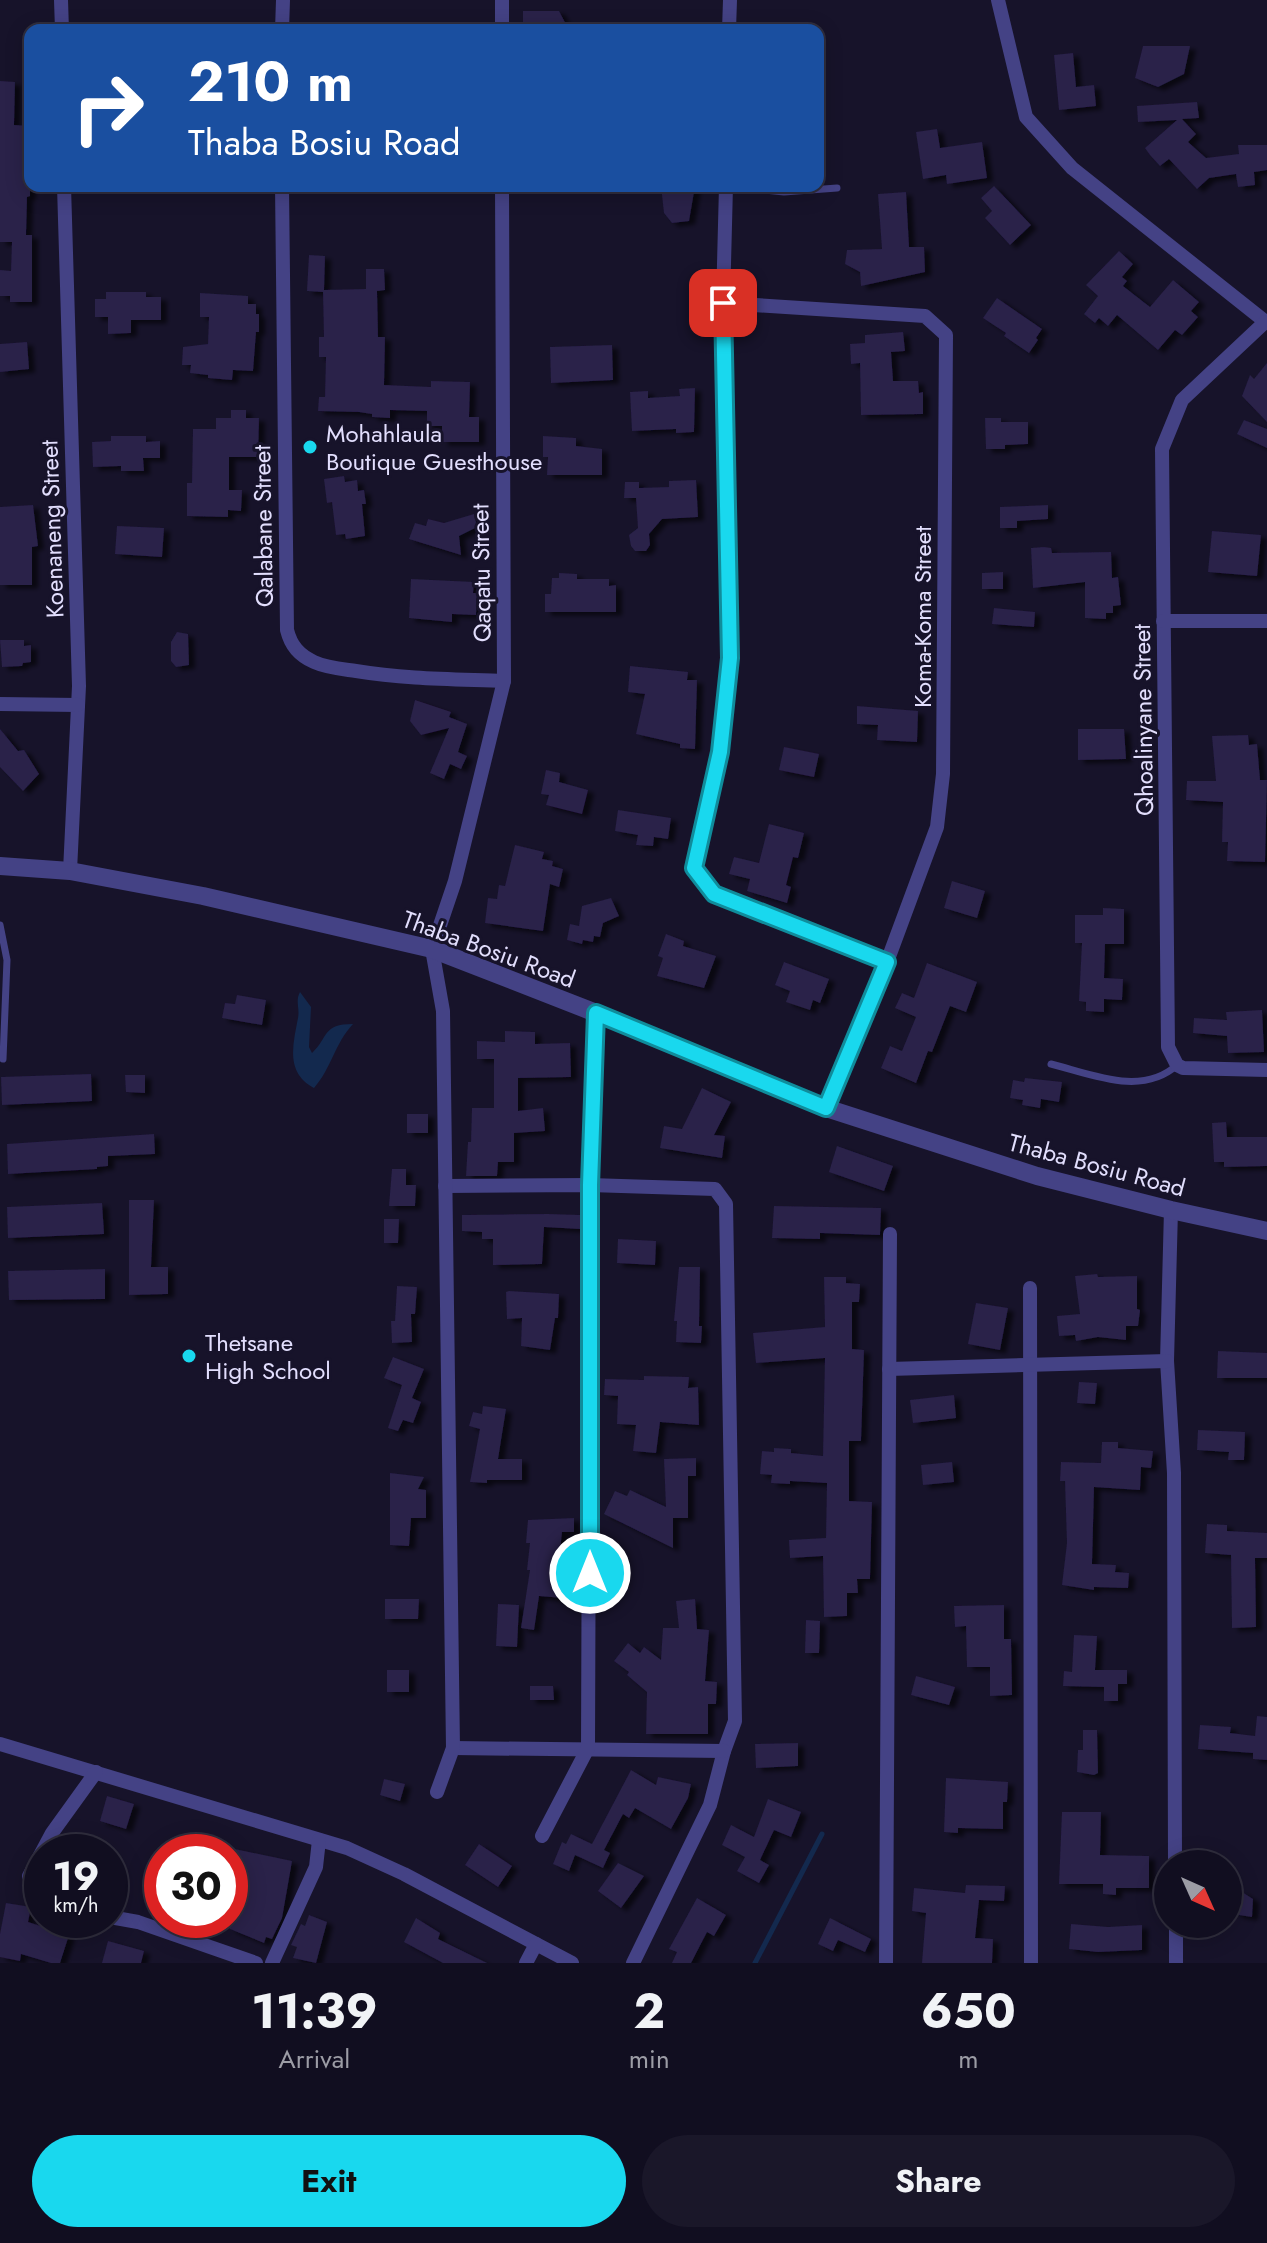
<!DOCTYPE html>
<style>
body{margin:0;font-family:Jost,sans-serif;background:#1a1729;color:#f1f3f6;height:100vh;display:flex;flex-direction:column;font-size:30px;white-space:nowrap}
*{box-sizing:border-box;margin:0}
p{font-size:26px;color:#9c9ca5}
.icon{flex:none;width:44px;height:44px;fill:none;stroke:currentColor;stroke-width:2;stroke-linecap:round;stroke-linejoin:round}
.map{position:relative;height:1963px;overflow:hidden}
.sheet{display:flex;flex-direction:column;background:#110e20;flex:1}
.sheet>*{flex:none}
.hud{position:absolute;left:24px;top:24px;width:800px;height:168px;border-radius:16px;box-shadow:0 4px 20px #0003,0 0 0 2px #302e3e;background:#1a4fa0;color:#fff;overflow:hidden}
.needle{width:52px;rotate:135deg}
.tools{position:absolute;left:1154px;top:1850px;display:grid;gap:16px}
.tools a{display:grid;place-items:center;width:88px;height:88px;border-radius:50%;background:#110e20;box-shadow:0 4px 20px #0003,0 0 0 2px #302e3e;font-size:40px}
.speed{position:absolute;left:24px;top:1834px;display:flex;gap:16px;font-size:40px;font-weight:700;text-align:center}
.speed>*{display:grid;place-content:center;width:104px;height:104px;border-radius:50%;background:#110e20;box-shadow:0 4px 20px #0003,0 0 0 2px #302e3e;line-height:1}
.speed small{font-size:20px;font-weight:400}
.speed .limit{border:12px solid #d22;background:#fff;color:#111}
.pin{position:absolute;display:grid;place-items:center;width:68px;height:68px;color:#fff;margin:-34px;border-radius:16px;box-shadow:0 4px 12px #0006}
.me{position:absolute;width:88px;margin:-44px;rotate:0deg;stroke-linejoin:round;filter:drop-shadow(0 0 6px #0008)}
.turn{display:flex;align-items:center;gap:28px;height:168px;padding:0 32px;font-size:36px}
.turn .icon{width:104px;height:104px;stroke-width:2.5}
.turn b{display:block;font-size:56px;line-height:68px}
.eta{display:flex;justify-content:space-evenly;align-items:center;height:136px;text-align:center}
.eta b{font-size:48px;font-weight:700;line-height:56px}
.action{display:flex;gap:16px;margin-top:auto;padding:16px 32px}
.action a{flex:1;height:92px;border-radius:48px;background:#19d8ee;color:#111;font-size:32px;font-weight:700;line-height:92px;text-align:center}
.action a+a{background:#1a1729;color:#f1f3f6}
.map>svg:first-child{display:block}
.water{fill:#13294e}
.lines{fill:none;stroke-linecap:round;stroke-linejoin:round}
.stream{stroke:#13294e;stroke-width:5}
.building{fill:#292049;filter:url(#shadow)}
.service{stroke:#444285;stroke-width:7}
.minor{stroke:#444285;stroke-width:14}
.tertiary{stroke:#444285;stroke-width:18}
.route-casing{stroke:#108c9b;stroke-width:20}
.route{stroke:#19d8ee;stroke-width:14}
.poi-dot{fill:#19d8ee;stroke:#17132a;stroke-width:3}
.labels{text-anchor:middle;dominant-baseline:central;stroke-width:6;stroke-linejoin:round;paint-order:stroke}
.poi-label{font-size:24px;fill:#e2defd;stroke:#17132a;text-anchor:start}
.street-label{font-size:24px;fill:#e2defd;stroke:#17132a}
</style>
<div class="map">
<svg width="1267" height="1963" viewBox="0 0 1267 1963">
<defs>
<filter id="shadow"><feDropShadow dx="6" dy="3.5" stdDeviation="2" flood-color="#0009"/></filter>
</defs>
<rect width="100%" height="100%" fill="#17132a"/>
<path class="water" d="M 300,992 L 311,1007 L 309,1047 L 312,1053 C 329,1037 322,1024 353,1024 C 335,1043 331,1069 314,1088 C 285,1072 293,1045 298,1018 C 300,1008 295,1001 300,992 Z"/>
<g class="lines">
<polyline class="stream" points="755,1963 822,1834"/>
</g>
<g class="building">
<polygon points="523,11 559,11 569,30 523,30"/>
<polygon points="1143,46 1190,46 1184,74 1158,87 1135,78"/>
<polygon points="1073,53 1076,87 1094,85 1096,106 1059,110 1054,55"/>
<polygon points="0,81 15,82 14,125 30,126 30,196 27,197 26,235 32,235 32,302 10,302 10,296 0,296 0,270 11,271 12,242 0,242"/>
<polygon points="1197,102 1199,118 1182,119 1196,134 1188,142 1206,158 1239,154 1238,145 1267,145 1267,170 1254,172 1255,185 1238,187 1236,174 1209,178 1197,189 1169,159 1160,166 1150,155 1145,148 1177,120 1138,122 1137,106"/>
<polygon points="937,129 940,148 982,142 987,178 947,184 946,175 923,179 916,132"/>
<polygon points="661,186 695,186 689,221 672,223 664,213"/>
<polygon points="994,186 1031,225 1010,245 985,218 992,211 981,198"/>
<polygon points="906,192 909,247 924,247 925,272 861,286 860,272 845,264 847,250 882,249 878,194"/>
<polygon points="1119,251 1133,264 1122,277 1127,281 1123,286 1150,307 1173,280 1199,302 1191,311 1198,317 1182,335 1175,330 1158,350 1117,315 1108,326 1099,318 1095,323 1084,314 1098,296 1086,285"/>
<polygon points="309,255 325,256 324,290 366,289 366,269 384,269 385,290 377,291 378,337 385,337 384,385 431,387 431,381 470,382 469,417 479,417 479,442 442,442 442,426 427,426 427,411 390,410 390,418 372,417 372,414 359,412 318,411 319,397 325,397 326,357 319,357 319,337 324,337 323,292 307,291"/>
<polygon points="106,292 146,292 146,297 161,297 161,320 131,320 131,333 108,334 108,317 95,317 95,299 106,299"/>
<polygon points="200,293 248,296 248,304 256,304 256,314 259,314 259,332 256,332 253,371 233,370 232,380 208,378 208,375 190,373 191,365 182,365 183,347 208,344 209,317 200,317"/>
<polygon points="997,298 1042,329 1036,338 1038,340 1029,353 1004,336 1006,333 983,318"/>
<polygon points="903,332 905,351 891,352 893,381 918,381 919,393 923,392 923,414 861,415 860,363 851,364 850,344 865,343 865,335"/>
<polygon points="27,342 29,369 0,372 0,344"/>
<polygon points="612,345 613,380 551,383 550,347"/>
<polygon points="1267,363 1267,422 1242,396 1250,375 1254,379"/>
<polygon points="695,388 694,432 676,433 676,429 632,431 630,392 648,391 648,398 680,396 679,389"/>
<polygon points="231,410 246,410 246,418 259,418 258,457 229,457 229,490 242,490 241,511 228,510 228,517 187,516 187,483 192,483 193,429 216,429 216,418 231,418"/>
<polygon points="985,418 1001,418 1001,422 1028,422 1028,444 1005,445 1005,449 986,449"/>
<polygon points="1244,420 1267,429 1267,448 1237,434"/>
<polygon points="111,436 146,436 146,442 160,441 160,458 143,458 144,471 121,471 121,466 93,467 92,442 111,441"/>
<polygon points="543,436 576,438 576,446 602,449 602,475 547,475 548,457 543,457"/>
<polygon points="344,476 345,482 357,480 358,491 364,490 366,504 362,504 365,536 346,539 345,534 336,535 332,502 327,503 324,479"/>
<polygon points="696,480 698,517 662,519 649,534 650,545 646,551 635,551 631,546 629,535 638,528 636,498 624,498 625,482 639,482 639,488 669,487 669,481"/>
<polygon points="33,505 38,546 32,547 32,585 0,585 0,507"/>
<polygon points="1048,505 1048,519 1017,521 1017,528 1000,528 1000,507"/>
<polygon points="474,514 477,527 459,536 461,555 409,539 415,523 426,526 428,519 444,523"/>
<polygon points="117,526 164,528 162,557 115,554"/>
<polygon points="1212,531 1261,535 1257,576 1208,572"/>
<polygon points="1044,547 1051,548 1052,553 1111,552 1112,578 1118,577 1121,605 1113,606 1113,613 1106,613 1106,619 1085,618 1085,582 1033,588 1031,548"/>
<polygon points="1003,572 1003,589 982,589 982,573"/>
<polygon points="559,573 577,574 577,579 609,579 609,586 616,585 616,612 545,612 545,594 551,594 552,578 559,578"/>
<polygon points="411,579 474,582 473,593 477,593 476,615 452,614 452,622 409,618"/>
<polygon points="994,608 1035,612 1034,627 992,624"/>
<polygon points="177,632 188,634 189,665 176,667 171,661 171,642"/>
<polygon points="0,640 24,640 24,646 31,645 31,662 23,663 22,666 2,667"/>
<polygon points="630,666 688,672 687,680 697,680 695,749 680,748 680,744 636,734 645,694 628,692"/>
<polygon points="415,700 451,712 449,717 467,724 458,752 467,756 461,769 450,764 444,779 430,773 449,728 421,735 410,721"/>
<polygon points="857,706 918,711 917,742 877,740 878,725 857,724"/>
<polygon points="0,729 18,751 24,750 39,774 23,791 0,767"/>
<polygon points="1078,729 1124,729 1126,759 1078,760"/>
<polygon points="1248,735 1249,745 1257,744 1260,780 1267,780 1265,862 1227,861 1228,842 1222,842 1223,802 1186,800 1187,781 1216,781 1212,736"/>
<polygon points="784,747 819,754 814,777 779,770"/>
<polygon points="546,770 560,773 559,782 588,790 582,814 546,805 549,795 541,794"/>
<polygon points="618,810 671,818 668,839 654,837 653,846 636,845 638,835 615,831"/>
<polygon points="769,824 804,833 798,858 793,857 786,885 791,887 787,903 747,891 750,879 729,874 734,857 759,863"/>
<polygon points="515,845 544,852 542,859 553,861 552,866 563,869 559,887 550,884 543,931 485,923 488,898 497,899 499,885 505,886"/>
<polygon points="952,881 985,891 977,918 944,908"/>
<polygon points="611,898 619,916 603,923 600,937 594,936 593,942 583,940 582,944 567,940 570,924 579,926 582,906"/>
<polygon points="1103,908 1124,909 1124,944 1105,944 1104,978 1123,979 1122,1000 1104,999 1104,1012 1086,1011 1086,1002 1079,1001 1082,943 1075,943 1075,915 1103,915"/>
<polygon points="666,934 684,941 683,946 716,956 704,988 657,976 663,958 658,956"/>
<polygon points="784,962 829,979 820,1003 813,1000 810,1010 786,1002 790,991 775,985"/>
<polygon points="927,963 977,982 966,1012 950,1006 932,1052 928,1051 916,1083 881,1068 890,1046 902,1051 916,1017 895,1008 902,993 914,998"/>
<polygon points="237,995 266,1000 262,1025 222,1018 225,1003 235,1004"/>
<polygon points="1262,1010 1264,1052 1228,1053 1227,1036 1193,1033 1194,1018 1227,1020 1226,1012"/>
<polygon points="505,1031 535,1032 535,1044 570,1043 571,1077 518,1078 518,1111 543,1108 545,1131 514,1133 514,1162 498,1162 497,1176 466,1176 468,1142 471,1142 472,1108 494,1108 494,1059 477,1059 477,1041 505,1042"/>
<polygon points="91,1074 92,1101 2,1105 1,1077"/>
<polygon points="125,1075 145,1075 145,1093 126,1092"/>
<polygon points="1025,1078 1062,1082 1059,1102 1041,1099 1040,1108 1022,1105 1023,1100 1010,1098 1013,1080 1024,1082"/>
<polygon points="702,1088 731,1102 714,1135 725,1136 722,1158 660,1148 664,1126 682,1129"/>
<rect x="407" y="1114" width="21" height="19"/>
<polygon points="1226,1122 1227,1137 1267,1137 1267,1166 1224,1167 1224,1162 1214,1162 1212,1123"/>
<polygon points="154,1134 155,1154 108,1156 108,1166 97,1167 97,1169 8,1174 7,1144"/>
<polygon points="837,1146 893,1166 884,1191 829,1172"/>
<polygon points="392,1169 406,1169 406,1185 416,1185 415,1206 389,1206"/>
<polygon points="129,1200 154,1200 151,1267 168,1267 168,1294 129,1295"/>
<polygon points="102,1203 104,1234 8,1238 7,1207"/>
<polygon points="774,1206 881,1208 880,1235 820,1233 820,1239 772,1238"/>
<polygon points="548,1214 580,1215 580,1229 544,1227 542,1264 493,1265 493,1239 482,1239 482,1232 462,1231 462,1215"/>
<polygon points="384,1219 399,1219 398,1243 384,1243"/>
<polygon points="618,1239 656,1241 655,1265 617,1263"/>
<polygon points="679,1267 700,1267 699,1326 702,1326 701,1343 676,1342 677,1321 674,1321"/>
<polygon points="105,1269 105,1299 9,1300 8,1271"/>
<polygon points="1097,1274 1098,1277 1137,1276 1137,1309 1140,1310 1138,1326 1126,1326 1126,1340 1098,1337 1076,1341 1075,1335 1059,1336 1057,1316 1080,1314 1075,1276"/>
<polygon points="824,1277 846,1277 846,1283 860,1284 859,1302 852,1302 852,1349 864,1350 861,1441 849,1441 849,1501 872,1502 870,1579 857,1579 858,1593 847,1593 847,1616 824,1617 823,1556 790,1558 789,1540 826,1538 827,1483 790,1481 790,1484 771,1483 772,1475 760,1474 762,1451 774,1452 774,1448 791,1449 791,1453 823,1456 825,1358 756,1363 753,1333 825,1327"/>
<polygon points="397,1286 417,1287 415,1314 411,1314 412,1342 392,1343 391,1321 395,1321"/>
<polygon points="509,1291 559,1294 558,1318 555,1318 550,1350 521,1346 522,1318 507,1319 506,1292"/>
<polygon points="976,1303 1008,1308 1000,1350 968,1344"/>
<polygon points="1218,1351 1267,1353 1267,1378 1217,1378"/>
<polygon points="393,1357 424,1369 412,1398 421,1402 413,1423 403,1420 398,1431 388,1428 402,1385 384,1378"/>
<polygon points="644,1376 689,1377 688,1388 698,1387 699,1425 660,1422 656,1453 633,1451 636,1425 617,1424 618,1396 604,1395 605,1379 644,1380"/>
<polygon points="1079,1382 1097,1383 1095,1404 1077,1403"/>
<polygon points="954,1395 956,1418 913,1423 910,1400"/>
<polygon points="483,1406 506,1409 498,1459 522,1459 522,1480 487,1480 487,1483 470,1482 480,1429 469,1426 473,1412 482,1414"/>
<polygon points="1198,1430 1245,1432 1244,1460 1228,1460 1229,1452 1197,1450"/>
<polygon points="1102,1442 1118,1442 1118,1448 1153,1451 1151,1468 1141,1467 1140,1490 1094,1487 1092,1564 1116,1565 1115,1572 1129,1573 1128,1588 1094,1587 1094,1590 1062,1585 1067,1543 1065,1481 1060,1481 1061,1462 1101,1463"/>
<polygon points="696,1458 696,1476 688,1476 688,1518 673,1518 673,1548 604,1514 615,1491 627,1496 630,1490 666,1507 664,1459"/>
<polygon points="952,1462 954,1482 923,1485 921,1465"/>
<polygon points="390,1473 424,1477 418,1489 426,1490 426,1518 411,1518 409,1546 390,1545"/>
<polygon points="574,1518 574,1532 562,1532 557,1580 564,1581 563,1598 539,1596 534,1630 521,1628 530,1570 527,1570 530,1543 526,1543 528,1520"/>
<polygon points="1207,1524 1227,1525 1227,1531 1267,1533 1267,1558 1255,1558 1256,1627 1232,1628 1231,1555 1205,1553"/>
<polygon points="385,1599 419,1599 418,1619 385,1619"/>
<polygon points="695,1599 697,1629 709,1630 705,1681 717,1682 716,1704 708,1704 708,1734 646,1734 647,1692 627,1675 629,1672 614,1661 628,1643 640,1653 644,1647 661,1660 663,1628 679,1628 676,1601"/>
<polygon points="498,1604 519,1605 517,1647 496,1646"/>
<polygon points="1004,1605 1004,1639 1011,1639 1012,1695 990,1696 990,1667 967,1667 966,1626 955,1627 954,1606"/>
<polygon points="806,1620 820,1621 819,1653 805,1653"/>
<polygon points="1074,1635 1097,1636 1095,1670 1127,1670 1127,1684 1118,1684 1118,1701 1104,1701 1104,1687 1063,1686 1064,1671 1072,1672"/>
<rect x="387" y="1670" width="22" height="22"/>
<polygon points="916,1676 955,1687 949,1705 911,1695"/>
<polygon points="530,1686 553,1686 554,1700 530,1700"/>
<polygon points="1257,1716 1267,1717 1267,1760 1253,1759 1253,1753 1198,1749 1200,1725 1231,1727 1230,1733 1255,1736"/>
<polygon points="1083,1730 1097,1730 1098,1773 1094,1775 1077,1772 1078,1750 1083,1750"/>
<polygon points="798,1743 798,1766 756,1768 755,1744"/>
<polygon points="631,1770 656,1785 658,1777 691,1784 688,1798 671,1829 635,1808 629,1818 623,1814 604,1850 610,1853 603,1868 575,1855 569,1871 553,1864 562,1842 566,1844 571,1834 592,1844"/>
<polygon points="946,1778 1008,1782 1007,1802 1003,1802 1003,1829 958,1828 958,1833 944,1832"/>
<polygon points="384,1779 405,1784 400,1801 380,1795"/>
<polygon points="107,1796 134,1804 126,1829 100,1821"/>
<polygon points="768,1799 801,1812 791,1837 774,1830 760,1860 769,1865 759,1883 737,1871 745,1857 722,1845 731,1825 754,1837"/>
<polygon points="1062,1812 1101,1812 1100,1855 1149,1856 1149,1888 1116,1888 1116,1895 1103,1894 1103,1884 1059,1884"/>
<polygon points="479,1844 512,1866 498,1887 465,1865"/>
<polygon points="230,1848 292,1861 282,1918 272,1939 266,1937 264,1943 230,1929"/>
<polygon points="618,1863 644,1876 621,1908 598,1891"/>
<polygon points="966,1885 1005,1886 1004,1901 979,1900 975,1938 993,1939 992,1963 922,1963 926,1913 912,1911 914,1888 965,1893"/>
<polygon points="1242,1892 1253,1899 1252,1917 1239,1915 1232,1910 1231,1901 1234,1896"/>
<polygon points="697,1898 726,1915 714,1936 707,1932 691,1963 672,1963 677,1952 669,1949"/>
<polygon points="6,1903 31,1907 28,1922 69,1935 60,1963 51,1963 21,1954 20,1961 0,1957 0,1934"/>
<polygon points="309,1915 327,1922 316,1963 293,1958 297,1947 291,1945 301,1924 305,1926"/>
<polygon points="416,1918 440,1933 438,1939 487,1963 443,1963 404,1942"/>
<polygon points="830,1918 871,1939 865,1952 838,1940 833,1951 818,1944"/>
<polygon points="1071,1924 1108,1927 1142,1925 1142,1950 1098,1952 1069,1949"/>
<polygon points="108,1941 144,1951 141,1963 102,1963"/>
</g>
<g class="lines">
<g class="service">
<polyline points="726,186 784,192 837,188"/>
<polyline points="0,925 7,960 3,1059"/>
<path d="M 1051,1064 C 1091,1074 1142,1097 1177,1065"/>
</g>
<g class="minor">
<polyline points="61,0 62,30"/>
<polyline points="998,0 1026,117 1072,168 1267,323"/>
<polyline points="282,30 283,0"/>
<polyline points="502,30 502,0"/>
<polyline points="729,30 730,0"/>
<polyline points="64,186 79,686 70,871"/>
<path d="M 282,186 L 287,630 C 291,646 299,655 314,662 C 327,668 342,669 356,671 C 405,679 455,679 504,681"/>
<polyline points="726,186 723,303 730,658 720,752 694,868 714,894 887,962"/>
<polyline points="723,303 925,316 946,335 943,774 937,827 887,962 826,1108"/>
<polyline points="1265,322 1182,400 1162,449 1168,1047 1177,1065 1183,1068 1267,1070"/>
<polyline points="1163,621 1267,621"/>
<polyline points="0,704 78,705"/>
<polyline points="445,1186 590,1185 715,1189 726,1204 735,1721 724,1751 710,1805 633,1963"/>
<polyline points="1171,1210 1167,1361 1174,1473 1175,1864"/>
<polyline points="1030,1288 1031,1963"/>
<polyline points="889,1369 1167,1361"/>
<polyline points="0,1744 347,1848 404,1874 572,1963"/>
<polyline points="453,1748 724,1751"/>
<polyline points="437,1792 453,1748 443,1011 432,949 455,881 504,681 502,186"/>
<polyline points="542,1836 588,1748 590,1185 596,1013"/>
<polyline points="42,1897 36,1894 29,1876 52,1833 96,1772"/>
<polyline points="110,1917 138,1922 256,1963"/>
<polyline points="1176,1924 1176,1963"/>
<polyline points="272,1963 316,1867 319,1840"/>
<polyline points="526,1963 536,1944"/>
<polyline points="886,1963 890,1234"/>
</g>
<polyline class="tertiary" points="0,866 70,871 203,896 432,949 596,1013 826,1108 1037,1176 1171,1210 1267,1231"/>
</g>
<g class="lines">
<defs>
<polyline id="route" points="590,1573 590,1185 596,1013 826,1108 887,962 714,894 694,868 720,752 730,658 723,303"/>
</defs>
<use href="#route" class="route-casing"/>
<use href="#route" class="route"/>
</g>
<g class="poi-dot">
<circle cx="310" cy="447" r="8"/>
<circle cx="189" cy="1356" r="8"/>
</g>
<g class="labels">
<g class="poi-label">
<text x="326" y="433">Mohahlaula<tspan x="326" dy="28">Boutique Guesthouse</tspan></text>
<text x="205" y="1342">Thetsane<tspan x="205" dy="28">High School</tspan></text>
</g>
<g class="street-label">
<text transform="translate(263 526) rotate(-91)">Qalabane Street</text>
<text transform="translate(52 529) rotate(-92)">Koenaneng Street</text>
<text transform="translate(481 573) rotate(-91)">Qaqatu Street</text>
<text transform="translate(922 617) rotate(-90)">Koma-Koma Street</text>
<text transform="translate(1143 720) rotate(-91)">Qhoalinyane Street</text>
<text transform="translate(489 949) rotate(20)">Thaba Bosiu Road</text>
<text transform="translate(1097 1165) rotate(15)">Thaba Bosiu Road</text>
</g>
</g>
</svg>
<div class="tools">
<a><svg class="needle" viewBox="-14 -14 28 28"><path d="M0-13l5 13h-10z" fill="#e53935"/><path d="M0 13l5-13h-10z" fill="#9c9ca5"/></svg></a>
</div>
<div class="speed"><div>19<small>km/h</small></div><div class="limit">30</div></div>
<div class="pin" style="left:723px;top:303px;background:#d93025"><svg class="icon" aria-label="arrive" viewBox="0 0 24 24"><path d="M6 21V4h12l-3 4 3 4H6"/></svg></div>
<svg class="me" style="left:590px;top:1573px" viewBox="-20 -20 40 40"><circle r="17" fill="#19d8ee" stroke="#fff" stroke-width="3"/><path d="M0-11L8 9 0 5-8 9z" fill="#fff"/></svg>
<div class="hud">
<div class="turn"><svg class="icon" aria-label="right" viewBox="0 0 24 24"><path d="M7 20v-9h11M14 6l5 5-5 5"/></svg><div><b>210 m</b>Thaba Bosiu Road</div></div>
</div>
</div>
<section class="sheet">
<div class="eta">
<div><b>11:39</b><p>Arrival</p></div>
<div><b>2</b><p>min</p></div>
<div><b>650</b><p>m</p></div>
</div>
<div class="action"><a>Exit</a><a>Share</a></div>
</section>
